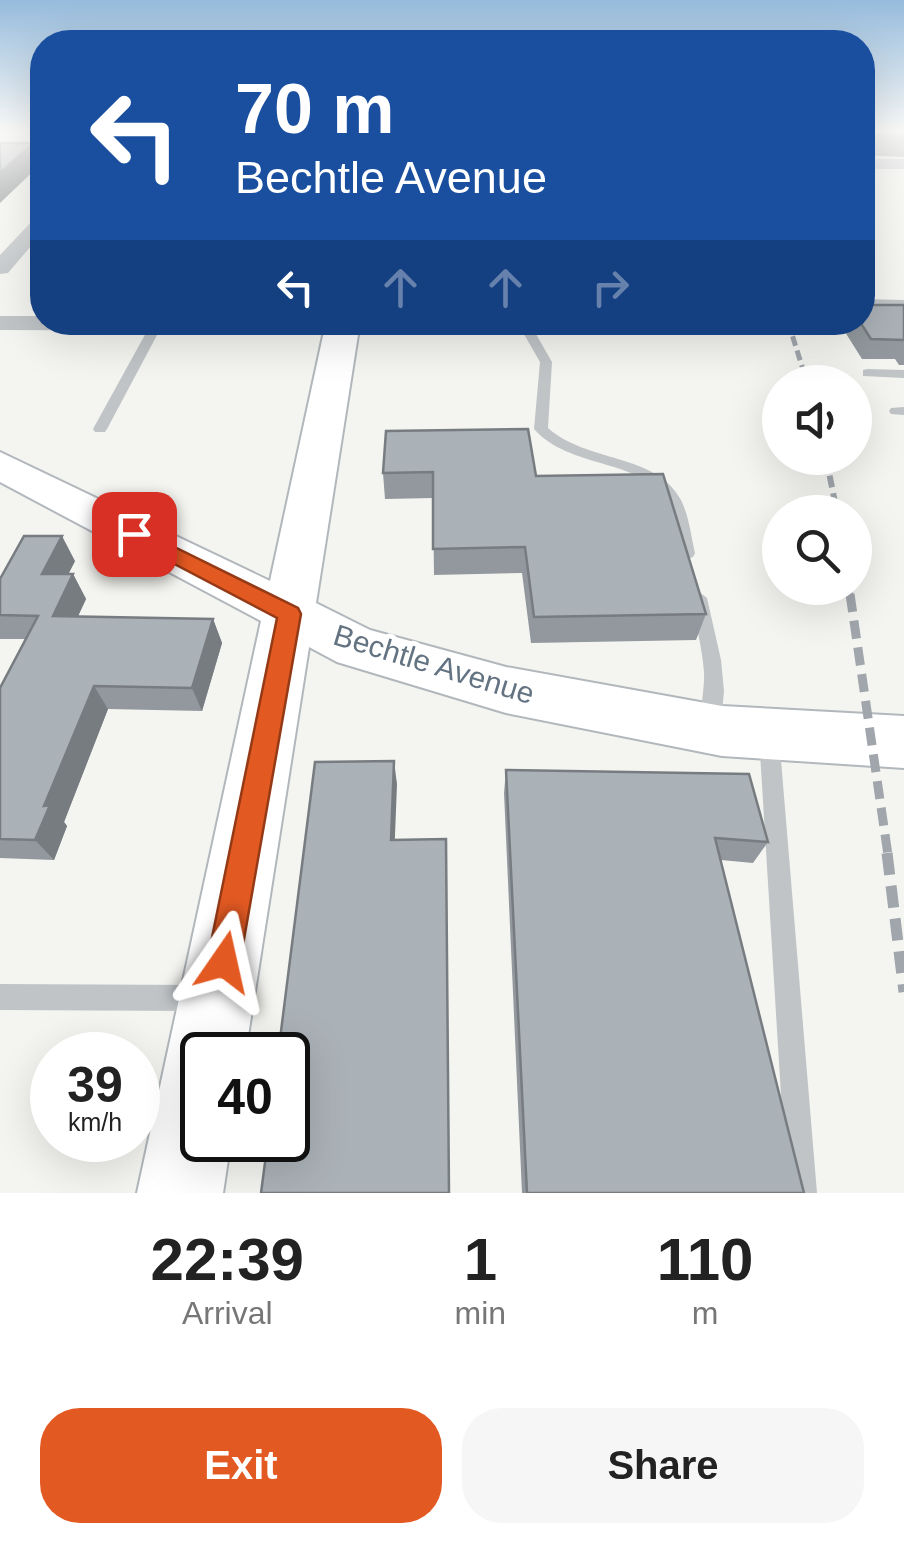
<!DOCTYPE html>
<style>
body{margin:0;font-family:Helvetica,sans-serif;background:#f6f6f6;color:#222;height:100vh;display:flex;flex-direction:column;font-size:38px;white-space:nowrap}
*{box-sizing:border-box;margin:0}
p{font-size:32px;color:#767676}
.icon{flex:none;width:55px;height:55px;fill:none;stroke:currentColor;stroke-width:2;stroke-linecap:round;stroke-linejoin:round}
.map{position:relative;height:1193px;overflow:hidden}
.drawer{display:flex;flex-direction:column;background:#fff;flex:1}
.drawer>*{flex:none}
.hud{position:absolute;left:30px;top:30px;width:845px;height:305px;border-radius:40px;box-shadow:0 10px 40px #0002;background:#1a4fa0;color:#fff;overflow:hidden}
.tools{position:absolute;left:762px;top:365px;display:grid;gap:20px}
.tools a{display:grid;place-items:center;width:110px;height:110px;border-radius:50%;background:#fff;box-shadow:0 10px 40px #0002;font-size:50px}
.speed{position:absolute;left:30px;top:1032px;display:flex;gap:20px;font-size:50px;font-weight:700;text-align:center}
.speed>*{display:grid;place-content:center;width:130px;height:130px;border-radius:50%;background:#fff;box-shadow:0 10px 40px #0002;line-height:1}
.speed small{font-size:25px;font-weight:400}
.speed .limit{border:5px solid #111;border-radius:15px;background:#fff;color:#111}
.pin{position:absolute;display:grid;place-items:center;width:85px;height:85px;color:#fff;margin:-42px;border-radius:20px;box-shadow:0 5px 15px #0006}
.me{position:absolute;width:110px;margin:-55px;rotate:11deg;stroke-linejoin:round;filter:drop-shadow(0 0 8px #0008)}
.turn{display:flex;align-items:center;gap:35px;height:210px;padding:0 40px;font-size:45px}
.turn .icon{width:130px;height:130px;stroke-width:2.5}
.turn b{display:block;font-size:70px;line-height:85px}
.lanes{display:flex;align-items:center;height:95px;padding:0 40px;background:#0003;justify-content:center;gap:50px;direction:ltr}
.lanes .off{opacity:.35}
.eta{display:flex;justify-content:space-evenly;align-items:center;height:170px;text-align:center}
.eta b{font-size:60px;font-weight:700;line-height:70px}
.primary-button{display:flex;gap:20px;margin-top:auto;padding:20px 40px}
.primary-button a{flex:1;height:115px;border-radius:40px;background:#e35922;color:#fff;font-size:40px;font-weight:700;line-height:115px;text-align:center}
.primary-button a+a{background:#f6f6f6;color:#222}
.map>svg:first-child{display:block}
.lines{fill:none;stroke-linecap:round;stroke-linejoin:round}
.secondary-casing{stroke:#b2b7bc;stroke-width:4}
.lane{fill:#c0c4c7;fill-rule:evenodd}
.street{fill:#c0c4c7;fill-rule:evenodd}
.secondary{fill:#fff;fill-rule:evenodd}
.rail-far3{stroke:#a0a6ac;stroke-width:5;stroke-dasharray:10 5;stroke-linecap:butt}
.rail-far2{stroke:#a0a6ac;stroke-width:6;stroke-dasharray:12 6;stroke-linecap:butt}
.rail-far1{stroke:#a0a6ac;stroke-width:9;stroke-dasharray:18 9;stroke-linecap:butt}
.rail{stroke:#a0a6ac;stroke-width:11;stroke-dasharray:22 11;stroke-linecap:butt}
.wall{fill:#92989d}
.shaded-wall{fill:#777c80}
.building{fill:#aab1b7;stroke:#777c80;stroke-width:2.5}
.route{fill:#e35922;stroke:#943a16;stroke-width:2.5}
.labels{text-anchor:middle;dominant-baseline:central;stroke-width:10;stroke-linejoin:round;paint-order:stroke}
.street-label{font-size:30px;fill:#637382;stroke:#fff}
</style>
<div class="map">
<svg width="904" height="1193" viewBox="0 0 904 1193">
<rect width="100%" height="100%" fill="#f4f5f0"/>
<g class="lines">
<defs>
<polygon id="secondary" points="326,322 360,322 316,603 370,630 506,667 722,706 904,716 904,768 722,756 506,713 337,662 309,647 245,1055 202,1055 202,1140 231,1140 223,1193 137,1193 261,621 0,482 0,452 270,581"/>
</defs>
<use href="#secondary" class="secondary-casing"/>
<g class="lane">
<polygon points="0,130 5,130 0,133"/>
<polygon points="862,299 904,300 904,306 862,305"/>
<polygon points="152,322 164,322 107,429 105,432 95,432 93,429"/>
<path d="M 517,322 L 529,322 L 552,362 L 548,428 C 587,463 656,453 681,500 C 689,516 691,536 695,553 L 693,557 L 687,559 L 679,553 C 674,536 673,515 664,499 C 642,459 569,469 534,429 L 540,362 Z"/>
<polygon points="868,369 904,370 904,378 863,376 863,370"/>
<polygon points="904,407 904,415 891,414 889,411 891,408"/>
<path d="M 698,591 L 707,598 L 721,660 L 724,691 L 721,724 L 718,730 L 711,733 L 704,730 C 698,714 705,690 704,672 C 702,647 696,622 689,598 Z"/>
<polygon points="769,727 776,730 779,736 817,1193 787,1193 759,736 762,730"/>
<polygon points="0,984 199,985 208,989 212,998 208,1007 199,1011 0,1010"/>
</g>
<g class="street">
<rect x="862" y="159" width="42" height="10"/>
<polygon points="42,216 42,233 8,273 0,274 0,255 35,218"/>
<polygon points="0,316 42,316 42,322 535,325 523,332 0,330"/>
</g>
<use href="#secondary" class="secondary"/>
<polyline class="rail-far3" points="788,322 807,382"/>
<g class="rail-far2">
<polyline points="826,458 837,512"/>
<polyline points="849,588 850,596"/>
</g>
<polyline class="rail-far1" points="850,594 888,855"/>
<polyline class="rail" points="887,853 904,992"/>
</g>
<g class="wall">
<polygon points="862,130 904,130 904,157 862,155"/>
<polygon points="904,305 904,365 899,365 895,359 862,359 840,324 840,322 862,322"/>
<polygon points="386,431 536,476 706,614 696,640 531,643 522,573 434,575 433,498 385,499 383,473"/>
<polygon points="75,561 68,574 73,574 86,599 78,616 213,619 222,643 202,711 108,709 64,822 67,826 54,860 0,858 0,688 25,639 0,639 0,579"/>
<polygon points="506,770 768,842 753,863 721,860 804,1193 522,1193 504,793"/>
</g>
<g class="shaded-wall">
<polygon points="34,143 42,163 0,203 0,173"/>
<polygon points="62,536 75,561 56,599 42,574"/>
<polygon points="73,574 86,599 67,640 53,616"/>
<polygon points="213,619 222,643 202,711 192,688"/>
<polygon points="94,686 108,709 64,822 67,826 54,860 35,840 44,806"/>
<polygon points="394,761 397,784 394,861 391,840"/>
</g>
<g class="building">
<polygon points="864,130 904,130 904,137 870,135"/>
<polygon points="0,143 34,143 0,173"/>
<polygon points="862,305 904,305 904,340 871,339 860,322 862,322"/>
<polygon points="528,429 536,476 663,474 706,614 534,617 525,547 433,549 433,472 383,473 386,431"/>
<polygon points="24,536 62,536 42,574 73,574 53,616 213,619 192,688 94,686 44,806 50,805 35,840 0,839 0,688 38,616 0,615 0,579"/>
<polygon points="394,761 391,840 446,839 449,1193 261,1193 268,1140 288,1140 288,1055 278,1055 315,762"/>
<polygon points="506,770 749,774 768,842 715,838 804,1193 527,1193"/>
</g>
<linearGradient id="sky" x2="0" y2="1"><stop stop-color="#96bbdc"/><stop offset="0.44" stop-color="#fafaf8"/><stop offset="1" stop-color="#fafaf8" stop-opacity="0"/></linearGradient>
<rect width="904" height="297" fill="url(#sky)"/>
<polygon class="route" points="134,527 298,608 301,614 240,962 235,974 224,979 212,974 207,962 277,618 127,539 124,534"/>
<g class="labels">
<g class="street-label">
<text transform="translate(434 664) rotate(17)">Bechtle Avenue</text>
</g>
</g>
</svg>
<div class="tools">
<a><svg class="icon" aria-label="sound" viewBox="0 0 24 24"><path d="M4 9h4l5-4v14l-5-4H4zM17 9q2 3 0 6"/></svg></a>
<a><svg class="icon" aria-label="search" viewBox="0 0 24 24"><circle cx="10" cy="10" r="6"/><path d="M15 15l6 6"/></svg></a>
</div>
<div class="speed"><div>39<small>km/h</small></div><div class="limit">40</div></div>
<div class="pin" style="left:134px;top:534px;background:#d93025"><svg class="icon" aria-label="arrive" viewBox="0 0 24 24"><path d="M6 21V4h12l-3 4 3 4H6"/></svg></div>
<svg class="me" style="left:224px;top:962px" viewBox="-20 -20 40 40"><path d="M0-17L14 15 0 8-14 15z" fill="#e35922" stroke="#fff" stroke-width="4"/></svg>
<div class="hud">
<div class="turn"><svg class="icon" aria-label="left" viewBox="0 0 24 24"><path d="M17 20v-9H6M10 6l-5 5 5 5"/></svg><div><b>70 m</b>Bechtle Avenue</div></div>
<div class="lanes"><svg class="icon" aria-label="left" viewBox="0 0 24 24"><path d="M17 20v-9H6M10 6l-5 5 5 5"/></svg><svg class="icon off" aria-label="ahead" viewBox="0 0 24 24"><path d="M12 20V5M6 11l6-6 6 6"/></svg><svg class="icon off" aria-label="ahead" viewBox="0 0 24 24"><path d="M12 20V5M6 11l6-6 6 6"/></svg><svg class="icon off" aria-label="right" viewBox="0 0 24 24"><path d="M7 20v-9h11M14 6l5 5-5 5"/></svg></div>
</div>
</div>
<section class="drawer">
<div class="eta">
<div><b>22:39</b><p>Arrival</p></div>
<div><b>1</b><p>min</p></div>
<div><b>110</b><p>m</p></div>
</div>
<div class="primary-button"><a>Exit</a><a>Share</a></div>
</section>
